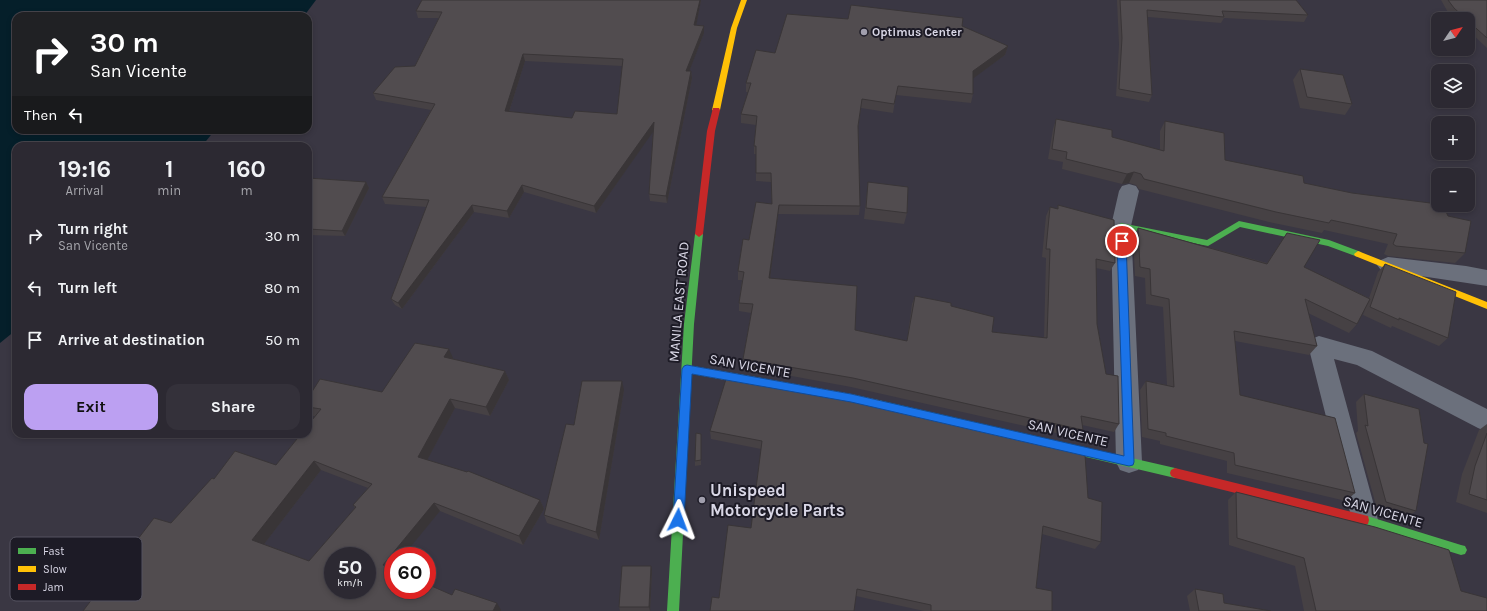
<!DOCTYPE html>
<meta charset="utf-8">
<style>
body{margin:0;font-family:Karla,sans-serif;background:#34313a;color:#f1f3f6;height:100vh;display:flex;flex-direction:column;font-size:15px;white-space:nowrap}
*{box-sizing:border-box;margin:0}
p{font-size:13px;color:#a6a6ac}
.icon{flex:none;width:22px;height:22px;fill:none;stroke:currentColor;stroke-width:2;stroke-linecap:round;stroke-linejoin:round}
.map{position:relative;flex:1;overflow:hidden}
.panel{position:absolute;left:12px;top:142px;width:300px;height:296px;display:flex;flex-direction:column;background:#2c2932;border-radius:12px;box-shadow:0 2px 6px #0003,0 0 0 1px #48454d}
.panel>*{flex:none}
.guide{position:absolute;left:12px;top:12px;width:300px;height:122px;border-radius:12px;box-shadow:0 2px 6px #0003,0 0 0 1px #48454d;background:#202124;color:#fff;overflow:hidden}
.needle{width:26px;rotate:55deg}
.buttons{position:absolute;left:1431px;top:12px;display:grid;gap:8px}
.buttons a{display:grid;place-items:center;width:44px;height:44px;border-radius:8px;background:#2c2932;box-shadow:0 2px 6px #0003,0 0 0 1px #48454d;font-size:20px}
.speed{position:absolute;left:324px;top:547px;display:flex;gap:8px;font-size:20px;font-weight:700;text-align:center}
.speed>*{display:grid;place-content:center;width:52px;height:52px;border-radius:50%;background:#2c2932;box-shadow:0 2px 6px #0003,0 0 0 1px #48454d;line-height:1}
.speed small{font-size:10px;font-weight:400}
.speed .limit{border:6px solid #d22;background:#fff;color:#111}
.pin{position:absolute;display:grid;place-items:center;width:34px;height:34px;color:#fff;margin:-17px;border:2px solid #fff;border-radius:50%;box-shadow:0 1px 4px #0007}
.me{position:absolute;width:44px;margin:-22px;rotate:3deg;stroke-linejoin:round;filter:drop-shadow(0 0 3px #0008)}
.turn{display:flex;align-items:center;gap:14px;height:84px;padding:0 12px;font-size:18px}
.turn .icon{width:52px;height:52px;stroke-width:2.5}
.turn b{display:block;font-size:28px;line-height:34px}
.then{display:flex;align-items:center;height:38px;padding:0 12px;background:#0003;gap:8px;font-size:15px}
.eta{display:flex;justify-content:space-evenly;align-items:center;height:68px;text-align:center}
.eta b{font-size:24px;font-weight:700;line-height:28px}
.action{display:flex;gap:8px;margin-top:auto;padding:8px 12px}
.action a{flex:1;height:46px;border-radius:12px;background:#bca0f2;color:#111;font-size:16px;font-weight:700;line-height:46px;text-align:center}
.action a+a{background:#34313a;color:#f1f3f6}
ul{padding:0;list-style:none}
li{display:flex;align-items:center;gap:12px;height:52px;padding:0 12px}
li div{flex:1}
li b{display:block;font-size:15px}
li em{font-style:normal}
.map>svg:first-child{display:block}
.water{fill:#051f2a}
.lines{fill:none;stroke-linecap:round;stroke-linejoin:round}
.street{fill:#6b707c;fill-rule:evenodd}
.fast{fill:#4caf50;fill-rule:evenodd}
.slow{fill:#ffc107;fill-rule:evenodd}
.jam{fill:#c62828;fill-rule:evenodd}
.wall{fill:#464144;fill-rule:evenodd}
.shaded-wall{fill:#393537}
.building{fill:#514c4f;stroke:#393537;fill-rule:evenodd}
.route{fill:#1a73e8;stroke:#114b97}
.poi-dot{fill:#a19fad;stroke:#1d1b26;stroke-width:1.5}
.labels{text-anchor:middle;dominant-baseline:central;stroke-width:4;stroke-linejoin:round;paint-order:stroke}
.far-poi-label{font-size:12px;font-weight:bold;fill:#d9d7e6;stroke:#1d1b26;text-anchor:start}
.street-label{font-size:14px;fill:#d9d7e6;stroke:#1d1b26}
.near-poi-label{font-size:17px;font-weight:bold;fill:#d9d7e6;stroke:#1d1b26;text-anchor:start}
.key{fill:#1d1b26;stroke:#555360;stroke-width:1}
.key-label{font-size:11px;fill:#d9d7e6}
</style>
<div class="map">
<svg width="1487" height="611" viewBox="0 0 1487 611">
<rect width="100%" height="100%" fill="#3a3743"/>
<polygon class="water" points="0,0 316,0 304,16 16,16 16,130 215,130 202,146 16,146 16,330 0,343"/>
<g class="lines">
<g class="street">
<polygon points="1129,184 1136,186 1139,191 1131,226 1142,462 1138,470 1129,473 1120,470 1116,462 1111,226 1119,191 1122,186"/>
<polygon points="1388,257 1466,266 1487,270 1487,286 1381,270 1377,265 1381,260"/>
<polygon points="1319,336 1372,351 1487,409 1487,432 1478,428 1357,365 1334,359 1378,520 1375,529 1365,533 1355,529 1352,520 1308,345 1311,339"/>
</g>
<g class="fast">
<polygon points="1239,221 1329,240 1361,252 1362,254 1358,257 1328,246 1240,227 1208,246 1121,229 1117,226 1121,223 1207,240"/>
<polygon points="699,231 703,234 694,324 679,611 667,611 684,324 695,234"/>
<polygon points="878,400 1175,468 1179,470 1180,473 1179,476 1175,478 878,408 874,407 873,404 874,401"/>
<polygon points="1364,515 1461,545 1465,546 1467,550 1465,554 1461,555 1364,525 1360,524 1359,520 1360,516"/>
</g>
<g class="slow">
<polygon points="741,0 747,0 737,28 720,110 716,112 712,110 731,28"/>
<polygon points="1358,251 1487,302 1487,309 1355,256 1354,254"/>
<polygon points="687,365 851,394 878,400 882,401 883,404 882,407 878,408 687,373 684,372 682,369 684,366"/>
</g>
<g class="jam">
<polygon points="713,108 719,108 720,110 715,131 703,234 699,237 695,234 707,131"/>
<polygon points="1175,468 1364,515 1368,516 1369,520 1368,524 1364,525 1175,478 1171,476 1170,473 1171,470"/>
</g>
</g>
<g class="wall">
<path d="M 422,0 L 701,0 L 696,25 L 704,26 L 704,33 L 689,71 L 691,71 L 692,78 L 667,203 L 650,201 L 649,194 L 653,131 L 596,213 L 524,192 L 509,218 L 474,212 L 402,309 L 395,305 L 391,299 L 427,207 L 385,204 L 382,197 L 431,110 L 376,100 L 373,93 L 415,66 L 439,18 L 418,18 L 416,11 ZM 525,61 L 622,66 L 617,114 L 572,118 L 509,112 Z"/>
<polygon points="1117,0 1296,0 1308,15 1304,22 1224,18 1221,23 1148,17 1152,95 1149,102 1116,96 1119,45"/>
<polygon points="1441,0 1487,0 1487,48 1468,30 1468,19 1455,19 1449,14"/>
<polygon points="848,19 962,26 1008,46 1005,55 973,78 973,94 971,103 896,95 893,113 861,108 858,127 860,206 859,215 778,214 770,278 855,330 907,341 912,304 915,296 951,306 992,332 1044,338 1046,258 1042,257 1046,216 1050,207 1057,209 1058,205 1115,263 1110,271 1096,268 1097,324 1106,374 1119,424 1114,432 1082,425 1083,430 1078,438 851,387 743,367 743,359 751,313 739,311 739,303 742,280 738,280 738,271 749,240 772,204 771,182 756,181 756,154 754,154 754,146 756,125 741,123 741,114 748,92 746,92 746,83 775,53"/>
<polygon points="1300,69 1352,104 1345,115 1300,108 1293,80"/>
<polygon points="1056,119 1112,137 1160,150 1160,131 1165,121 1225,160 1304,183 1465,253 1455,263 1388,256 1384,254 1388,244 1324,230 1322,233 1269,222 1139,189 1136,185 1129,183 1122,184 1062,169 1063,162 1048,159 1053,129"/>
<polygon points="308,178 366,182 369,188 345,236 308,235"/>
<polygon points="868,182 907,213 904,224 864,219"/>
<polygon points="1138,228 1267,263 1287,233 1304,267 1369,298 1378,272 1385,264 1448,338 1439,346 1392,326 1391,328 1363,315 1365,310 1357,324 1349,333 1308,313 1317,346 1309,355 1235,341 1240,395 1355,493 1346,501 1227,473 1227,461 1160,444 1160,441 1142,437 1140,390 1146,381 1167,385 1163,307 1146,304 1145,278 1135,276 1133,237"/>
<path d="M 453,358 L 453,359 L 505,371 L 509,380 L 490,416 L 455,408 L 427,460 L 540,500 L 544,509 L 523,545 L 440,511 L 393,556 L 393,590 L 452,595 L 501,610 L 501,611 L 83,611 L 214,479 L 276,465 L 315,416 L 310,416 L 308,413 L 308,398 L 382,392 ZM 321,470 L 368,488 L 353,505 L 355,508 L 309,561 L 264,544 Z"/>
<polygon points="624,390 599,540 547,523 544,515 574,425"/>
<polygon points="1364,394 1416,511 1406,518 1377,509 1356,433 1358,431 1356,402"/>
<polygon points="1487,424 1487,513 1456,502 1462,474 1479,430"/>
<polygon points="710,431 1088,498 1101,542 1095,549 1042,534 1036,588 1052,611 924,611 856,596 719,598 751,528 761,449 711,439"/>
<polygon points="701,439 701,465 695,466 695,461"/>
<polygon points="1236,492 1461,591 1487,611 1304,611 1295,566 1229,545 1228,500"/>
<polygon points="652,570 650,611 620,611 619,607"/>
<polygon points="1195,589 1224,603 1271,611 1190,611 1187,596"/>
</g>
<g class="shaded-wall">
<polygon points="700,0 701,0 695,32 694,25"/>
<polygon points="704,26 704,33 687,77 686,71"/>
<polygon points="1008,46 1005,55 971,80 973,71"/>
<polygon points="523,54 525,61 507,118 505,111"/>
<polygon points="691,71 692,78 667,203 666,196"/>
<polygon points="654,122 655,129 596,213 594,206"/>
<polygon points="1134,172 1129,183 1122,184 1127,174"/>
<polygon points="366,182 369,188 345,236 342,231"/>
<polygon points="522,185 524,192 509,218 507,211"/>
<polygon points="472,205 474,212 402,309 398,303"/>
<polygon points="779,205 778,214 769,287 769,278"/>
<polygon points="449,349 453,358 448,367 444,357"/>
<polygon points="505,371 509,380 490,416 486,407"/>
<polygon points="622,381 624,390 599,540 596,532"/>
<polygon points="450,399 455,408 424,466 418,457"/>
<polygon points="314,461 321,470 261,548 252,540"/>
<polygon points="540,500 544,509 523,545 519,536"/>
<polygon points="434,503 440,511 403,556 393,556 393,569 383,565"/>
<polygon points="651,566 652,570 650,611 649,607"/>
<polygon points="497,603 501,610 501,611 493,611"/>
</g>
<g class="building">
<path d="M 422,0 L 700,0 L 694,25 L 704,26 L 686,71 L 691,71 L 666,196 L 649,194 L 654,122 L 594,206 L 522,185 L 507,211 L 472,205 L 398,303 L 391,299 L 429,200 L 382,197 L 435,104 L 373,93 L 395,67 L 415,66 L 442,12 L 416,11 ZM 523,54 L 623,59 L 617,114 L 575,111 L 572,118 L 505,111 Z"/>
<polygon points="1120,0 1296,0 1308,15 1222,11 1224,17 1147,10 1152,95 1119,89 1122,38"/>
<polygon points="1448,0 1487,0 1487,38 1468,21 1468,19 1466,19 1454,8"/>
<polygon points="851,5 963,18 962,26 1008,46 973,71 973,94 898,86 894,104 862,99 858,126 860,206 779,205 769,278 857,286 855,330 907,341 915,296 951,303 951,306 994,317 992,332 1047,338 1050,249 1046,249 1050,207 1058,209 1058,205 1114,220 1115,263 1096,259 1097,324 1106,374 1118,376 1119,424 1081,416 1083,430 853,378 743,359 753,304 739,303 744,272 738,271 743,239 749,240 756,202 772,204 771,173 756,173 756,146 754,146 757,116 741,114 751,83 746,83 756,50 775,53 787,14 848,19"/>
<polygon points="1300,69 1343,75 1352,104 1307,97"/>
<polygon points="1056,119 1112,130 1112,137 1164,151 1165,121 1224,133 1225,160 1303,176 1304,183 1352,193 1438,204 1438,205 1443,205 1448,216 1471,221 1465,253 1396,246 1393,244 1397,234 1331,220 1329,223 1276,212 1144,179 1141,174 1134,172 1127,174 1066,159 1067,152 1052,149"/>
<polygon points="308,178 366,182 342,231 308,229"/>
<polygon points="868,182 908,187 907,213 866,208"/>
<polygon points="1138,228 1267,264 1287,233 1320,240 1304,267 1370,299 1357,324 1305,299 1317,346 1234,331 1240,395 1335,418 1355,493 1235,465 1234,453 1166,436 1166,433 1148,429 1146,381 1174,387 1169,299 1151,295 1150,269 1140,267"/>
<polygon points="1385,264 1456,292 1448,338 1399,318 1399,320 1370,307"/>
<path d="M 415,343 L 449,349 L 444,357 L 505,371 L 486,407 L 450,399 L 418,457 L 467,472 L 468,471 L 540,500 L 519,536 L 434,503 L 383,565 L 393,569 L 393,590 L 427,590 L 427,584 L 452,595 L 455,589 L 497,603 L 493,611 L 83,611 L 154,518 L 171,523 L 212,478 L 214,479 L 235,451 L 276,465 L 301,434 L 308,434 L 308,425 L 321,409 L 308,407 L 308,398 L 320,379 L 382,392 ZM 314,461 L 372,484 L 353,505 L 356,507 L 309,561 L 252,540 ZM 333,556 L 367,556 L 367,590 L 333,590 Z"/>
<polygon points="726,379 852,401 1085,455 1088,498 1102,502 1101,542 1043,526 1036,588 1052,591 1052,611 931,611 931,605 857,589 854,611 710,611 712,597 719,598 728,525 751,528 762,441 710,431"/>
<polygon points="582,381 622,381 596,532 544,515 566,424 574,425"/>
<polygon points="1364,394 1419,409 1424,443 1428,444 1416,511 1386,502 1365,425 1368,426"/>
<polygon points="696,433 701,434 701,460 695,461"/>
<polygon points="1487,433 1487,500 1469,494 1475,466"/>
<polygon points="1236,492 1375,527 1449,550 1461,591 1487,598 1487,611 1316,611 1304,558 1237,538"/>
<polygon points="622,566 651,566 649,607 619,607"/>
<polygon points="1195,589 1223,594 1224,603 1271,611 1199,611"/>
</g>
<polygon class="route" points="1122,238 1126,241 1134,462 1133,465 1129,466 851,402 692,374 684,520 682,524 678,525 674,524 673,520 682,369 684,366 687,365 851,394 1124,456 1117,241"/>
<g class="poi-dot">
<circle cx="864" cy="32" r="4"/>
<circle cx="702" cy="500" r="4"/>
</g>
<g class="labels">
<g class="far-poi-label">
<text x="872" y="32">Optimus Center</text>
</g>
<g class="street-label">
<text transform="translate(679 302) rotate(-85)">MANILA EAST ROAD</text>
<text transform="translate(750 366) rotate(10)">SAN VICENTE</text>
<text transform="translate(1068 433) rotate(13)">SAN VICENTE</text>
<text transform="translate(1383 512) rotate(16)">SAN VICENTE</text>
</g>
<g class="near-poi-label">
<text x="710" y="490">Unispeed<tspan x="710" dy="20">Motorcycle Parts</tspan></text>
</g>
</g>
<rect x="10" y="537" width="132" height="64" rx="6" class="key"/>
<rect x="18" y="548" width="18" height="6" fill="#4caf50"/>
<rect x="18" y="566" width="18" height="6" fill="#ffc107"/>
<rect x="18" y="584" width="18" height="6" fill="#c62828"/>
<g class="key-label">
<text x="43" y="555">Fast</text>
<text x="43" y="573">Slow</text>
<text x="43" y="591">Jam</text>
</g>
</svg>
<div class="buttons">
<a><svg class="needle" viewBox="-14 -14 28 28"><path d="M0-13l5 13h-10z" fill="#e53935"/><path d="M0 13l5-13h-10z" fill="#a6a6ac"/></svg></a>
<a><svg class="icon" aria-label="layers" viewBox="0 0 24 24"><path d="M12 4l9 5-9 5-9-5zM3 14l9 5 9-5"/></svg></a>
<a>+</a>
<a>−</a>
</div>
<div class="speed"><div>50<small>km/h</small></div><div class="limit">60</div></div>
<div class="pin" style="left:1122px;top:241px;background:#d93025"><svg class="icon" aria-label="arrive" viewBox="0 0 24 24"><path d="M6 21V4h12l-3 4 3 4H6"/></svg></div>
<svg class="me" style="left:678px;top:520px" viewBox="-20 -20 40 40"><path d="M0-17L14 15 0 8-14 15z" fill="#1a73e8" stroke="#fff" stroke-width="4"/></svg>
<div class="guide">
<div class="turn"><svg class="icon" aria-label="right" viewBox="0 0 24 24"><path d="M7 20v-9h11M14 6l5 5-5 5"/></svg><div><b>30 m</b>San Vicente</div></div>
<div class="then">Then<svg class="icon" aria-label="left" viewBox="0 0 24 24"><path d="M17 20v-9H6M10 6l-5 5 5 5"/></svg></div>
</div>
<section class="panel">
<div class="eta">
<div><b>19:16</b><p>Arrival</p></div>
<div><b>1</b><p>min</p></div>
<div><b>160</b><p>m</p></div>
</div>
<ul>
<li><svg class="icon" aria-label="right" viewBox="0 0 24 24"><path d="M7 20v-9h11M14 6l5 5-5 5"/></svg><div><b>Turn right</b><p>San Vicente</p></div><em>30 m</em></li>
<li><svg class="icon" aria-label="left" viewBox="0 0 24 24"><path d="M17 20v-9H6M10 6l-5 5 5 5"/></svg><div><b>Turn left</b></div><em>80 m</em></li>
<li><svg class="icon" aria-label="arrive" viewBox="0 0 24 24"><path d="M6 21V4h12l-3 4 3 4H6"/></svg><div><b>Arrive at destination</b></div><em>50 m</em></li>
</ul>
<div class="action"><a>Exit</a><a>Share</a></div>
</section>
</div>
